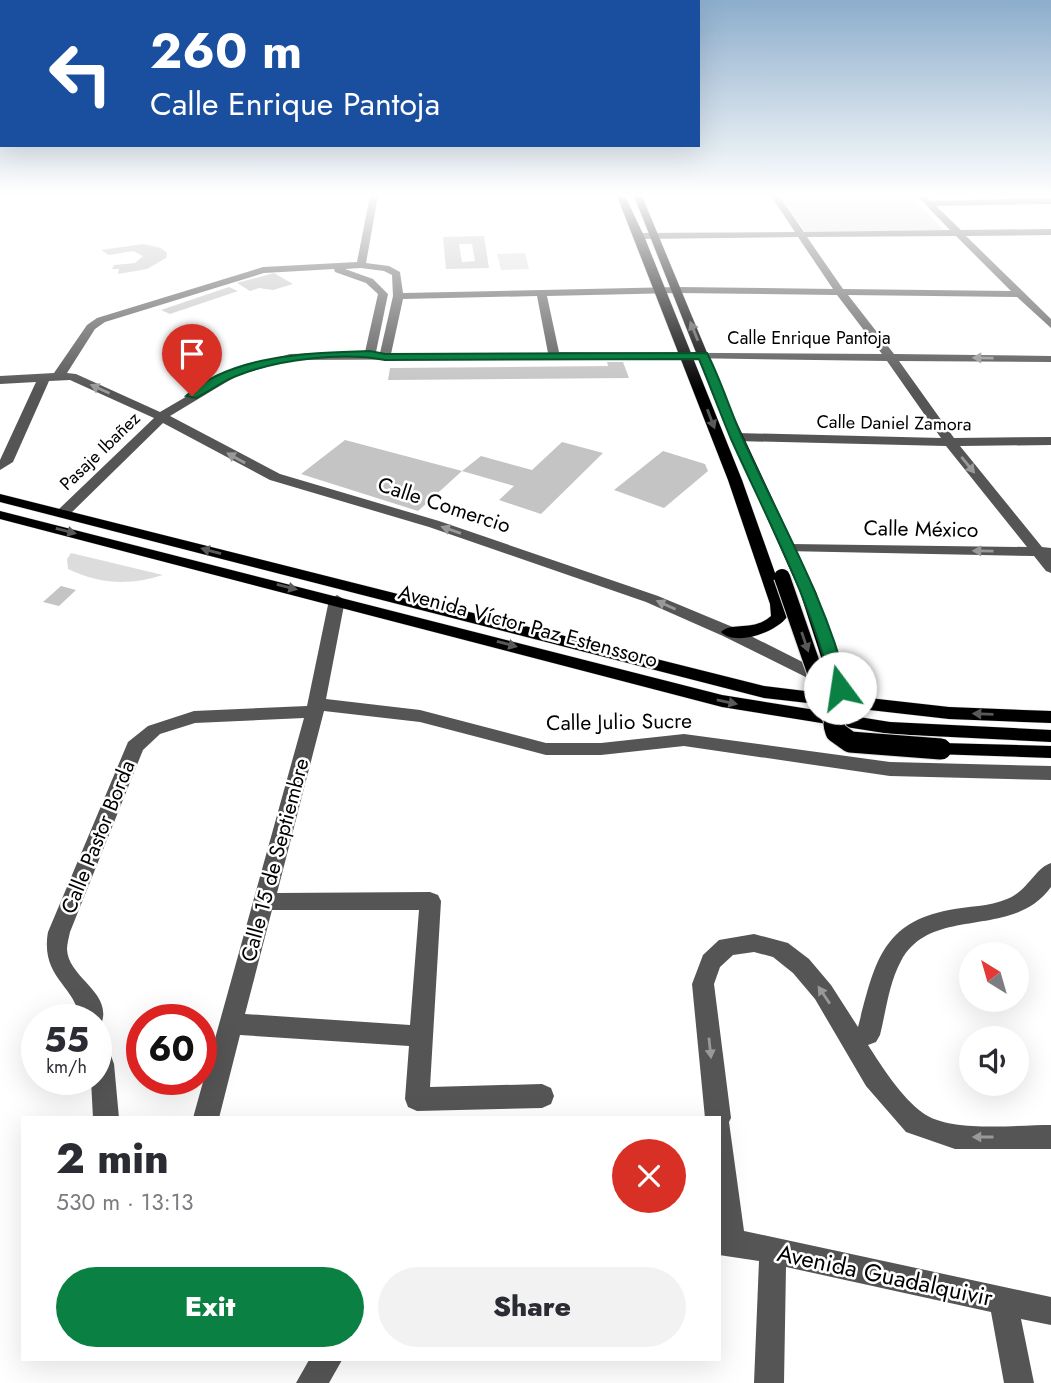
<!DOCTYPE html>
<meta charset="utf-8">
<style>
body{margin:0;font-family:Jost,sans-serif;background:#f2f2f3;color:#2b2b33;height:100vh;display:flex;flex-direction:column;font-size:26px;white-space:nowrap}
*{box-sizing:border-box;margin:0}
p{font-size:23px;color:#7c7c81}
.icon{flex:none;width:38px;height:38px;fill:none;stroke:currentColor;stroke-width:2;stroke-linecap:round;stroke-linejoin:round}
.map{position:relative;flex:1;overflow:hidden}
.side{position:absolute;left:21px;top:1116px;width:700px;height:245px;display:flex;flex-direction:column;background:#fff;border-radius:0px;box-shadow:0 7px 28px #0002}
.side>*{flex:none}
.hud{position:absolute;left:0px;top:0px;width:700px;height:147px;box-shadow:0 7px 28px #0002;background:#1a4fa0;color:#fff;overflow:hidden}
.needle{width:46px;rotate:323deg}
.controls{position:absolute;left:959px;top:942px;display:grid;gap:14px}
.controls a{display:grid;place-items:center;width:70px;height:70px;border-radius:50%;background:#fff;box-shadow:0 7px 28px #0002;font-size:35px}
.speed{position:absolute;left:21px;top:1004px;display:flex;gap:14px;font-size:35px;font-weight:700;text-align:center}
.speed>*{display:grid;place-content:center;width:91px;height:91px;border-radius:50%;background:#fff;box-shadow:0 7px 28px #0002;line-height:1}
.speed small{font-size:18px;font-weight:400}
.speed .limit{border:10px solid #d22;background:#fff;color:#111}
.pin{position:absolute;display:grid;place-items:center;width:60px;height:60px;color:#fff;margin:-72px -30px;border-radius:50% 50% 50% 0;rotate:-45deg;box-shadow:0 0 7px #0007}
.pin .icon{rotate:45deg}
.me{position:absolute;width:77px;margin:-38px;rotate:346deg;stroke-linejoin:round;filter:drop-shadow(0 0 5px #0008)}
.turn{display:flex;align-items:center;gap:24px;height:147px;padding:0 35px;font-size:32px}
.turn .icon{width:91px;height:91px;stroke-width:2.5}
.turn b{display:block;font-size:49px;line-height:60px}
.round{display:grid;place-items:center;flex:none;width:74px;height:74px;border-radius:37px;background:#f2f2f3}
.head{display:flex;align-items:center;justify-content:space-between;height:119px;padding:0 35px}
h1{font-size:42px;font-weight:800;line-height:52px}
.cta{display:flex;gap:14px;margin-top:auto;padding:14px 35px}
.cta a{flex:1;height:80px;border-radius:42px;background:#0b8043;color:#fff;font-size:28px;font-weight:800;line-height:80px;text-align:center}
.cta a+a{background:#f2f2f3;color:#2b2b33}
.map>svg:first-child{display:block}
.green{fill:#dcdcdc}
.building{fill:#c4c4c4;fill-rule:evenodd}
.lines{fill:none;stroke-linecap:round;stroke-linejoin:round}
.major-casing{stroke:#dbdbdb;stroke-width:1}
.minor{fill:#555;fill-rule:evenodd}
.major{fill:#000;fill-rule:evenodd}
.major-bridge-far1-casing{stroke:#dbdbdb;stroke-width:18;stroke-linecap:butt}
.major-bridge-casing{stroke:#dbdbdb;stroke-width:23;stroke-linecap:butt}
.major-bridge-far1{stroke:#000;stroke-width:16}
.major-bridge{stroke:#000;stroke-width:21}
.oneway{fill:#595959}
.oneway2{fill:#999}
.route{fill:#0b8043;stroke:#07532c;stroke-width:2}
.labels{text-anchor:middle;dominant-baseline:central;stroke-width:5;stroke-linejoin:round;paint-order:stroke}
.far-street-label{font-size:18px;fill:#000;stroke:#fff}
.street-label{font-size:21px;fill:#000;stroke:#fff}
.near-street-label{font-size:24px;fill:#000;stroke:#fff}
</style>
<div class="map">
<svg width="1051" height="1383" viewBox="0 0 1051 1383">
<rect width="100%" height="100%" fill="#fff"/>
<g class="green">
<polygon points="779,196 910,196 944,230 806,233"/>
<polygon points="525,253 529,269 501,270 497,254"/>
<path d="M 71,553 L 163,575 C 129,586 100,584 68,569 L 67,559 Z"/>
</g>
<g class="building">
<path d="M 484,236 L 489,268 L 446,269 L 443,237 ZM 459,244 L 472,244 L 475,261 L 462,262 Z"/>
<polygon points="143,244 161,248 167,253 166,258 147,269 118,274 119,269 112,269 114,265 135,263 143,256 133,251 109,255 101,250"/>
<polygon points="274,273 293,284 273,290 259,288 250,291 237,283"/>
<polygon points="229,287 238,291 170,314 161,310"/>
<polygon points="607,362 623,362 629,378 388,380 390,368 608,366"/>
<polygon points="345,440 462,471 481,456 532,470 562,442 603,453 541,514 499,500 514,486 462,471 418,511 301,474"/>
<polygon points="663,451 705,464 708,471 664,508 614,490"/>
<polygon points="61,586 76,590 59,606 43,602"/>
</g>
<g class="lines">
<defs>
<g id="major">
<path d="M 617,196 L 625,196 L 644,236 L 742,480 L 786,604 L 787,617 C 776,632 736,647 721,632 C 732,621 753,632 771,616 L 770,604 L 728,480 Z"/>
<polygon points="634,196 642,196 730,408 816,592 848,685 869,698 949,707 1051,711 1051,723 949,719 764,698 0,502 0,494 764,686 838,695 831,688 800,592 718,408"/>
<polygon points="0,511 722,695 890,722 1051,730 1051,742 890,734 722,707 0,519"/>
<polygon points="941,743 1051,746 1051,758 934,754 932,749 934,744"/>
</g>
</defs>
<use href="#major" class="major-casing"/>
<g class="minor">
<path d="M 370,196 L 378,196 L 366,263 L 389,266 L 400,272 L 403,293 L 677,287 L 833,289 L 798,237 L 639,239 L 634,236 L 639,233 L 795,232 L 771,196 L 779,196 L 804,232 L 950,230 L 917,196 L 926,196 L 931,201 L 1051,198 L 1051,204 L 936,206 L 961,230 L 1051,229 L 1051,235 L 966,236 L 1051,319 L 1051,328 L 1017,297 L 848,295 L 894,354 L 1051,356 L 1051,362 L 899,361 L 954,438 L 1051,437 L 1051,445 L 960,446 L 1042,547 L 1051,548 L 1051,573 L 1046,571 L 1034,556 L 785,551 L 783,548 L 785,545 L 790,544 L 1027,547 L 946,446 L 737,441 L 731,437 L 737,433 L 941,438 L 887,361 L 686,358 L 291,360 L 238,375 L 170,416 L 280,474 L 439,521 L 658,596 L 735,628 L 846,684 L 849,688 L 840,694 L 723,636 L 646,602 L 429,527 L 270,480 L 163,423 L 69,515 L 59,515 L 59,509 L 154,418 L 70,380 L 49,381 L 13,462 L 0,470 L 0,460 L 36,382 L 0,384 L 0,376 L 54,373 L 87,325 L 97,318 L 263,267 L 357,262 ZM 956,236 L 1011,291 L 843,289 L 807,237 ZM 361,268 L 384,271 L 392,275 L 393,296 L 380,353 L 376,352 L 388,294 L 373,279 L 345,269 ZM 334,269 L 335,272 L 366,283 L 378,294 L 365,352 L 290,354 L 230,371 L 160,412 L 76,374 L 67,373 L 95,329 L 105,322 L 264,273 ZM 677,293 L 837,295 L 882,354 L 559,352 L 547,296 ZM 537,296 L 548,353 L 391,354 L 403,299 Z"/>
<path d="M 337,595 L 345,600 L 326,699 L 420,710 L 546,743 L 601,743 L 684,734 L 890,762 L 1051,766 L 1051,780 L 890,776 L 684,746 L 601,755 L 546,755 L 420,722 L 324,711 L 277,893 L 430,892 L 438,895 L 441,901 L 430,1087 L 542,1084 L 551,1088 L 554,1096 L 551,1104 L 542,1108 L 417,1111 L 408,1107 L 405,1099 L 409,1046 L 240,1035 L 219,1118 L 193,1118 L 304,718 L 195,723 L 160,734 L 143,750 L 70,932 C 69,937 67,944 67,949 C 68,979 116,993 100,1027 L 96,1029 L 96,1020 L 80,1020 C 76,985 40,978 48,932 L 128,742 L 148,726 L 194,711 L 307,706 L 329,600 ZM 272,910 L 419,910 L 410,1025 L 245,1014 Z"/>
<path d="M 1051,863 L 1051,887 C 1012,941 932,904 901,961 C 889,983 886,1011 880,1035 L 876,1042 L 868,1045 C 882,1067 902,1098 923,1113 C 950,1133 1017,1125 1051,1125 L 1051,1149 L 955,1149 L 906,1132 L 866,1086 L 815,999 L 793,973 L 773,957 L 754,952 L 733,955 L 720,967 L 714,984 L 731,1118 L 729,1122 L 744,1231 L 1051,1297 L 1051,1325 L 1021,1319 L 1034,1383 L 1004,1383 L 991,1312 L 786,1267 L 784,1383 L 754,1383 L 759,1261 L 719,1255 L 719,1118 L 705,1118 L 692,984 L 703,955 L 719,940 L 754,934 L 788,943 L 809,959 L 831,985 L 858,1027 C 874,967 880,923 949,910 C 968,906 989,907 1007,899 C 1028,891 1035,868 1051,863 Z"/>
<polygon points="96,1033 104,1036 114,1064 119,1118 93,1118 91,1080 96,1080"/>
<polygon points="309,1360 342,1360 329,1383 296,1383"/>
</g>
<use href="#major" class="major"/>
<defs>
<polyline id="major-bridge-far1" points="782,577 834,727"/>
<polyline id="major-bridge" points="834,725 836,732 850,742 941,749"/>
</defs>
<use href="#major-bridge-far1" class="major-bridge-far1-casing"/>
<use href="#major-bridge" class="major-bridge-casing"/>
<use href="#major-bridge-far1" class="major-bridge-far1"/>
<use href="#major-bridge" class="major-bridge"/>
</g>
<defs><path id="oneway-solid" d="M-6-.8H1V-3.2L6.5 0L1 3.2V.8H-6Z" transform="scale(1.75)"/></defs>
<g class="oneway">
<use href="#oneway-solid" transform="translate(694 331) rotate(-112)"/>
<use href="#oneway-solid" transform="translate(711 419) rotate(69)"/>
<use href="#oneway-solid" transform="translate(66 531) rotate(14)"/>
<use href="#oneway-solid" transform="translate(211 551) rotate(-165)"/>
<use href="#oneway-solid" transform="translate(287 587) rotate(14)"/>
<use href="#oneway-solid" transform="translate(805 642) rotate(71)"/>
<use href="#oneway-solid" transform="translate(507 644) rotate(15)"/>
<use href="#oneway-solid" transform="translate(727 702) rotate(12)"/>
<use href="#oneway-solid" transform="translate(983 714) rotate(-178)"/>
</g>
<g class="oneway2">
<use href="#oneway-solid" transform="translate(983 358) rotate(-179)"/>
<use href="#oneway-solid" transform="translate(100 389) rotate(-156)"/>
<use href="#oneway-solid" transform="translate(236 458) rotate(-151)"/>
<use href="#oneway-solid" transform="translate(968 465) rotate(51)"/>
<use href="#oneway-solid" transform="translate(451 530) rotate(-161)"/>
<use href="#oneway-solid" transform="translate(983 551) rotate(-179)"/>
<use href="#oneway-solid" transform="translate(666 605) rotate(-156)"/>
<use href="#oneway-solid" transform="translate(824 995) rotate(-124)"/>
<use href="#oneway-solid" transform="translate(710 1048) rotate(84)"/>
<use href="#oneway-solid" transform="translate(983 1137) rotate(180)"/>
</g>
<linearGradient id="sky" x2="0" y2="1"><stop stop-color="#8cadcc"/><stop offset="0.5" stop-color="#fff"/><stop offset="1" stop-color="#fff" stop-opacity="0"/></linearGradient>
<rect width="1051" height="390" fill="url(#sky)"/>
<path class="route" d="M 370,351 L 385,354 L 707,353 C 721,380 730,410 742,437 C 780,521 826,599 848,688 L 846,692 L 835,692 L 832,688 C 811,600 768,521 731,439 C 720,413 710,385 699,359 L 385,360 C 342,352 280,359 239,375 C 224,380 210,391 196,398 L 186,396 C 232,354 312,353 370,351 Z"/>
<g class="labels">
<g class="far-street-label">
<text x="809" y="338">Calle Enrique Pantoja</text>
<text transform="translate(894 423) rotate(1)">Calle Daniel Zamora</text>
<text transform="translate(100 451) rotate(-44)">Pasaje Ibañez</text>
</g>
<g class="street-label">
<text transform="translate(444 505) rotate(18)">Calle Comercio</text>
<text transform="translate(921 529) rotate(1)">Calle México</text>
<text transform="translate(528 626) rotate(15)">Avenida Víctor Paz Estenssoro</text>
<text transform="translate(619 722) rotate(-1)">Calle Julio Sucre</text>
<text transform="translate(98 837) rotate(-68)">Calle Pastor Borda</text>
<text transform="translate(275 860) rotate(-75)">Calle 15 de Septiembre</text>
</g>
<g class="near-street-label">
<text transform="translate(885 1275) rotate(12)">Avenida Guadalquivir</text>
</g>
</g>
</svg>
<div class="controls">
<a><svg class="needle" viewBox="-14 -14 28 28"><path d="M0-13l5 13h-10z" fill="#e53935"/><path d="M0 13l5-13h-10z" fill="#7c7c81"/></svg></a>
<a><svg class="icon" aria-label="sound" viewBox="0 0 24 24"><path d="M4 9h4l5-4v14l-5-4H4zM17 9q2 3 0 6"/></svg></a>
</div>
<div class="speed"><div>55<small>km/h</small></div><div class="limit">60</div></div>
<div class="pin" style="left:192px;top:396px;background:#d93025"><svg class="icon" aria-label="arrive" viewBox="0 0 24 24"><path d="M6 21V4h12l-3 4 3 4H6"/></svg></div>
<svg class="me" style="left:840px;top:688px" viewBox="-20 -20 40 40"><circle r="19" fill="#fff"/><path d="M0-13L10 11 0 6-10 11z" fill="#0b8043"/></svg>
<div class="hud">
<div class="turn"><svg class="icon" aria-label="left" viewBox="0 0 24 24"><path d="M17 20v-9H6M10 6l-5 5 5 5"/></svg><div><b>260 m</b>Calle Enrique Pantoja</div></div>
</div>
<section class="side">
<div class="head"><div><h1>2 min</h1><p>530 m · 13:13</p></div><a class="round" style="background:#d93025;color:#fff"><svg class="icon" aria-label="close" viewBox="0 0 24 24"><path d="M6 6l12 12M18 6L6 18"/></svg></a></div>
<div class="cta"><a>Exit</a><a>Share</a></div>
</section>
</div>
